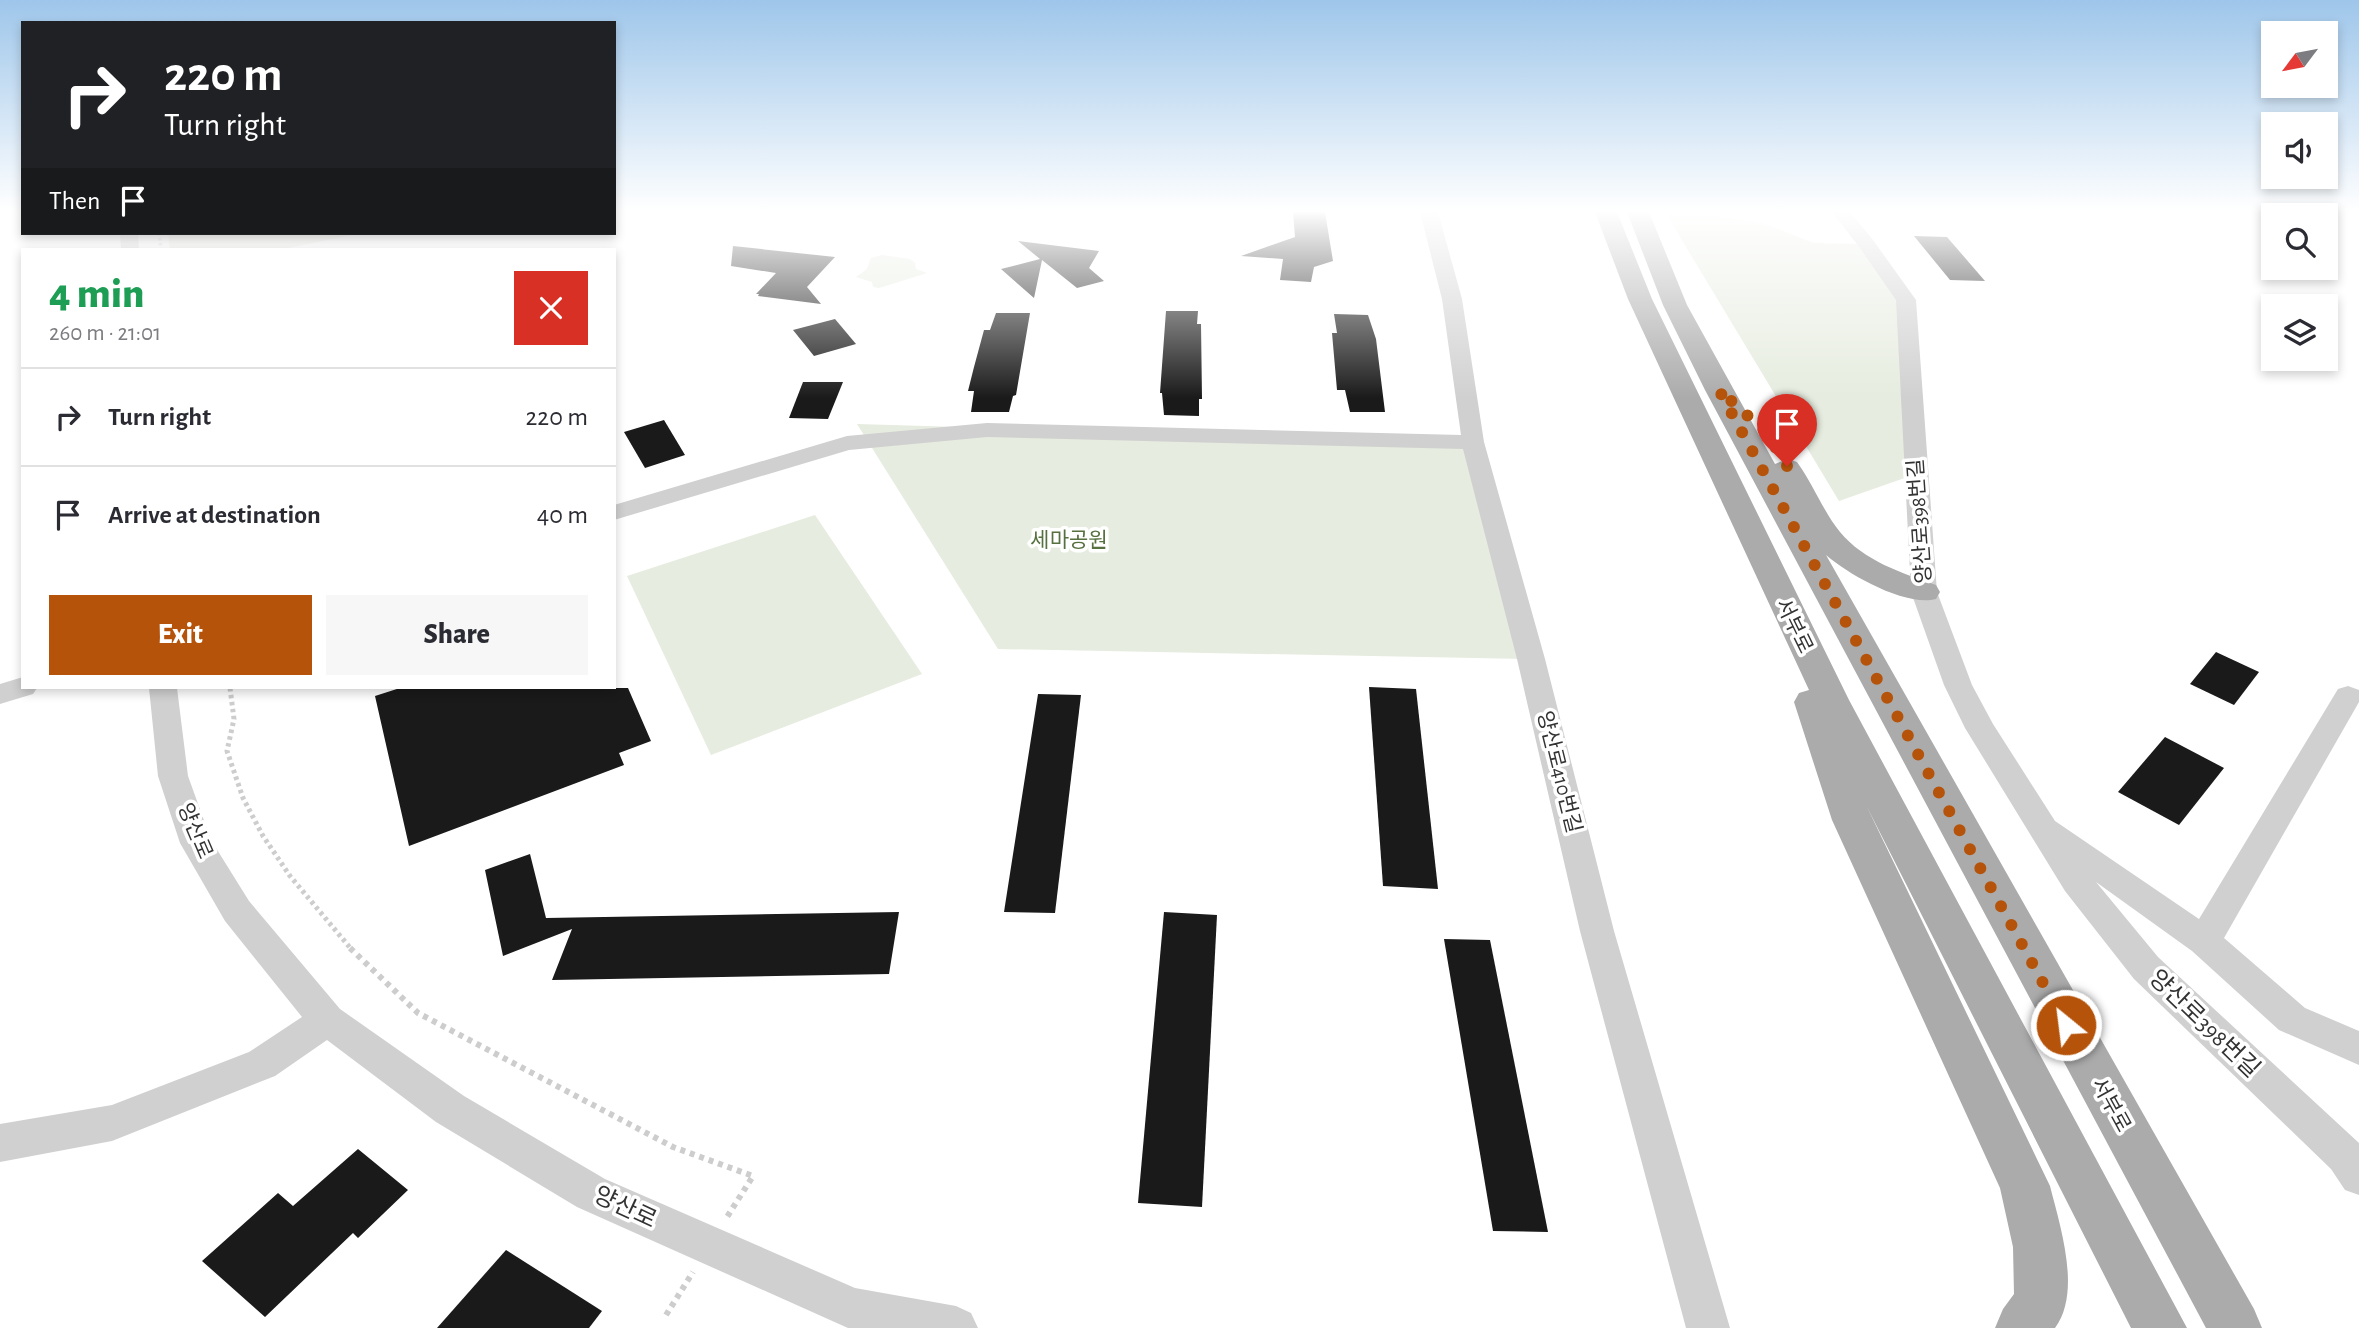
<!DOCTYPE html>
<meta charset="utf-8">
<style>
body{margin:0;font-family:"Alegreya Sans","Noto Sans KR",sans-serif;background:#f7f7f7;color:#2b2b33;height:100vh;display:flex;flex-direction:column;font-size:26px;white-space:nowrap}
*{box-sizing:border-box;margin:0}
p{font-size:23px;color:#7c7c81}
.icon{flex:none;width:38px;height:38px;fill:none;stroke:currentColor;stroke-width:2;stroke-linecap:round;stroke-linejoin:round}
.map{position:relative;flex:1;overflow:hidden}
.details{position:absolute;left:21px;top:248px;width:595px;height:441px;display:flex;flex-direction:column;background:#fff;border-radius:0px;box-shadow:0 4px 10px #0003}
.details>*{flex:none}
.hud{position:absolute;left:21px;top:21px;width:595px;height:214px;border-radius:0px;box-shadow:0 4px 10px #0003;background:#202124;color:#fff;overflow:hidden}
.needle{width:46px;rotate:238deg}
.buttons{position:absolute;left:2261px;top:21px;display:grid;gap:14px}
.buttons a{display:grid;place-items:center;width:77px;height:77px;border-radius:0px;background:#fff;box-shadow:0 4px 10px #0003;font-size:35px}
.pin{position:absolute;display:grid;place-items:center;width:60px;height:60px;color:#fff;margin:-72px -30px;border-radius:50% 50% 50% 0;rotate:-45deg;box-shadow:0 0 7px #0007}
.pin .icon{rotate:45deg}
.me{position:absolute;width:77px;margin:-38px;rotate:331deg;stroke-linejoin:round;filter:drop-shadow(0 0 5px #0008)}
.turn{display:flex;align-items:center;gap:24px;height:147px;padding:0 28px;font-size:32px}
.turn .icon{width:91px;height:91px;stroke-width:2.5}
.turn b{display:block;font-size:49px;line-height:60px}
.then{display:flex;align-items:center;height:66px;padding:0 28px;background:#0003;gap:14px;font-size:26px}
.round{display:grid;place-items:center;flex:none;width:74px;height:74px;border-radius:0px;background:#f7f7f7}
.summary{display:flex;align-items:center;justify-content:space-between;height:119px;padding:0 28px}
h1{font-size:42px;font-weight:800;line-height:52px;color:#1e9e55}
.cta{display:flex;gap:14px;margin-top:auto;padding:14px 28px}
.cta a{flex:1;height:80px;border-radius:0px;background:#b45309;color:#fff;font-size:28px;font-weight:800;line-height:80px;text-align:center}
.cta a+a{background:#f7f7f7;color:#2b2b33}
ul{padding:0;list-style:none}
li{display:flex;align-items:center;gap:21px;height:98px;padding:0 28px;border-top:2px solid #e1e1e2}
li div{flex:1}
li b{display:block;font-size:26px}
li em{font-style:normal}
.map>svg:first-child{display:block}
.green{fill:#e6ecdf}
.building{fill:#1a1a1a}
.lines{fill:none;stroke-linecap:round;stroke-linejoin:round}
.path-far2{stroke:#cdcdcd;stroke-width:3.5;stroke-dasharray:2.5 2.5;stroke-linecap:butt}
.path-far1{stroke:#cdcdcd;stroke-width:5;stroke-dasharray:3.5 3.5;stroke-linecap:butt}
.path{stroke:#cdcdcd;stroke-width:6;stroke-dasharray:5 5;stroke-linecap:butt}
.minor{fill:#d0d0d0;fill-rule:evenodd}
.major{fill:#ababab;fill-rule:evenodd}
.route{stroke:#b45309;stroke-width:12;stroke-dasharray:0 21.6}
.labels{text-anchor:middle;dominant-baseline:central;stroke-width:7;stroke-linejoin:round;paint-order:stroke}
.street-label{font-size:21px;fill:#333;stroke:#fff}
.park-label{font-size:21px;fill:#56703f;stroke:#fff}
.near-street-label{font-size:24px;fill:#333;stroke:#fff}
</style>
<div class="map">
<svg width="2359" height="1328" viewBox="0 0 2359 1328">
<rect width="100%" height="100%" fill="#fff"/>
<g class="green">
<polygon points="1665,212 1708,212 1714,216 1763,223 1814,243 1867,244 1906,300 1916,474 1839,501"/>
<polygon points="168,233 362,233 279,250 170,250"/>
<polygon points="882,255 910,259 915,263 916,269 927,273 879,288 873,287 872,282 856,277 867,269 871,258"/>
<polygon points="857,424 1473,442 1531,659 998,649"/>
<polygon points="815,515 922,674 711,755 627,576"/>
</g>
<g class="building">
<polygon points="1293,212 1325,212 1333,261 1314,267 1311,282 1280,280 1283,259 1241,256 1295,237"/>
<polygon points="1914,236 1947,237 1985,281 1950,280"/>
<polygon points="1018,241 1099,251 1089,268 1104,281 1077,288 1042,260 1034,298 1001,269 1040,259"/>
<polygon points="733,246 835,257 807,287 821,304 758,296 759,294 756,294 776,273 731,266"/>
<polygon points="1166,311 1198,311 1197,324 1201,324 1202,399 1199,399 1199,416 1164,415 1162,393 1160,393"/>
<polygon points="996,313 1030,313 1016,395 1013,396 1009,412 971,412 974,391 968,391 974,367 984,330 990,330"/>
<polygon points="1334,314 1368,315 1376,339 1385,412 1350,412 1345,390 1337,390 1332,333 1337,333"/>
<polygon points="835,319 856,344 814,356 793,330"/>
<polygon points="803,382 843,382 828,419 789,418"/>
<polygon points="664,420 685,455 645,468 624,432"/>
<polygon points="2216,652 2259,672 2234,705 2190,684"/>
<polygon points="1369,687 1416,689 1438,889 1383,886"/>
<polygon points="400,688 628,688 651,741 619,753 624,765 409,846 375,696"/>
<polygon points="1038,694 1081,695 1055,913 1004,912"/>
<polygon points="2165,737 2224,768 2179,825 2118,792"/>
<polygon points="530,854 546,918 899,912 889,974 552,980 572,929 503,956 485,870"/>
<polygon points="1164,912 1217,915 1202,1207 1138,1203"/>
<polygon points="1444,939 1490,940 1548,1232 1493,1231"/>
<polygon points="358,1149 408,1190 358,1238 353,1233 265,1317 202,1261 278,1193 293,1206"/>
<polygon points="506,1250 602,1311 589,1328 437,1328"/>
</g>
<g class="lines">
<polyline class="path-far2" points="159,233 161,250"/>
<polyline class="path-far1" points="230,688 234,719 227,751 243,798 263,836 290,876 352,950"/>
<g class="path">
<polyline points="350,948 418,1013 673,1147 753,1176 727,1217"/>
<polyline points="666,1315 693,1272"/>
</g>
<g class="minor">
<polygon points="1420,212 1438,212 1462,299 1484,442 1545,659 1614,931 1730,1328 1686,1328 1580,931 1517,659 1463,449 987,437 849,450 614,520 614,505 847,436 987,423 1461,435 1442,299"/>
<polygon points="1832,212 1850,212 1873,240 1916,300 1937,592 1972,685 1993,724 2055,821 2199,919 2338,689 2348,686 2359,690 2359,702 2224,938 2305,1008 2359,1031 2359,1065 2279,1030 2192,951 2096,882 2158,957 2359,1143 2359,1195 2345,1190 2331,1169 2134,979 2065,891 1965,728 1944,685 1911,592 1896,300 1860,248"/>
<polygon points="120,233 138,233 139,250 121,250"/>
<polygon points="23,677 23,688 37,688 33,694 0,704 0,684"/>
<polygon points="149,688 177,688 188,776 211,840 249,901 340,1009 464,1096 605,1179 855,1288 956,1306 971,1313 978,1328 848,1328 839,1324 577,1207 436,1122 327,1040 275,1076 112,1141 0,1162 0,1124 112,1105 249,1052 302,1017 225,921 180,843 158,776"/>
</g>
<g class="major">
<path d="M 1595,212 L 1617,212 L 1652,299 L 1849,700 L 2187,1328 L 2131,1328 L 1867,807 L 2050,1186 C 2060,1226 2082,1292 2055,1328 L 1995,1328 L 2003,1309 L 2014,1294 L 2013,1247 L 2000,1188 L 1832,820 L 1794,702 L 1799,693 L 1809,690 L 1628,299 Z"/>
<path d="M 1627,212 L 1649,212 L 1687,305 L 1775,464 L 1787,459 L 1797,462 C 1813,484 1823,511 1840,532 C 1864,561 1902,573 1936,585 L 1940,592 L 1936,599 C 1906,607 1849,575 1826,555 L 2254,1309 L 2262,1328 L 2206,1328 L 1705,390 L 1663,305 Z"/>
</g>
</g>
<linearGradient id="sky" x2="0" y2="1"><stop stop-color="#9ec6ea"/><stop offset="0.53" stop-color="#fff"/><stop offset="1" stop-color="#fff" stop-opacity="0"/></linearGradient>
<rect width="2359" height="398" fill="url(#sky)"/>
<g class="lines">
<polyline class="route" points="1787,466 1767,433 1719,390 2066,1025"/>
</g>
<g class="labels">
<g class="street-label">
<text transform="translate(1920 521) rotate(-94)">양산로398번길</text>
<text transform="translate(1794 626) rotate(64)">서부로</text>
<text transform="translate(1559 772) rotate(76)">양산로410번길</text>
<text transform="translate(195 831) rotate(67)">양산로</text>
<text transform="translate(2111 1105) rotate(61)">서부로</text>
</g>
<g class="park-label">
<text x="1069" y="540">세마공원</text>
</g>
<g class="near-street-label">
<text transform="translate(2204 1024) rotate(44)">양산로398번길</text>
<text transform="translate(625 1208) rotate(25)">양산로</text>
</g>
</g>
</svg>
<div class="buttons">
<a><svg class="needle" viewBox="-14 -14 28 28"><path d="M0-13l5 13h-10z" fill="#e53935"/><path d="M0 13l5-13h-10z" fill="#7c7c81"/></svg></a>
<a><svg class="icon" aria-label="sound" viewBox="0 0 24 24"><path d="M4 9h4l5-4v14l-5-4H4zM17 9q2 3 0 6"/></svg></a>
<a><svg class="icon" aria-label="search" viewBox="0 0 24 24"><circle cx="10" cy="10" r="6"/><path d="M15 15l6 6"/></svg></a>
<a><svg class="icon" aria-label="layers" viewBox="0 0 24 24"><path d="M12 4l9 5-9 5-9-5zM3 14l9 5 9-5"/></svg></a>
</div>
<div class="pin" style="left:1787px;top:466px;background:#d93025"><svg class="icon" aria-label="arrive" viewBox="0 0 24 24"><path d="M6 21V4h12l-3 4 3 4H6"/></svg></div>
<svg class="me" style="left:2066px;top:1025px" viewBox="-20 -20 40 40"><circle r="17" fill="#b45309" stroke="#fff" stroke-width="3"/><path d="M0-11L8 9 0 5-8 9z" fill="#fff"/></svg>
<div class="hud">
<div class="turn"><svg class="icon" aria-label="right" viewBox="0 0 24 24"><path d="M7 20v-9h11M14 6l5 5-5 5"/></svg><div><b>220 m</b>Turn right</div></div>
<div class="then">Then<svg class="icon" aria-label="arrive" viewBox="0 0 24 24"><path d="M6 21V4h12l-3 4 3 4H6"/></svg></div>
</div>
<section class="details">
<div class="summary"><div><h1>4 min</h1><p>260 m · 21:01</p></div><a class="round" style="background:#d93025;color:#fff"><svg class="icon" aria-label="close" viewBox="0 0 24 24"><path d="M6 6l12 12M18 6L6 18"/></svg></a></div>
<ul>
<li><svg class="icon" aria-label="right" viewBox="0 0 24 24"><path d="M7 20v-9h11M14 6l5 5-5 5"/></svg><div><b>Turn right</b></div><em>220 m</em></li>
<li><svg class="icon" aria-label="arrive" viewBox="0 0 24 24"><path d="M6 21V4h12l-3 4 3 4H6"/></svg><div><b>Arrive at destination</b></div><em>40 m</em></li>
</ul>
<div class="cta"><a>Exit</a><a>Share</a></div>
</section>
</div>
